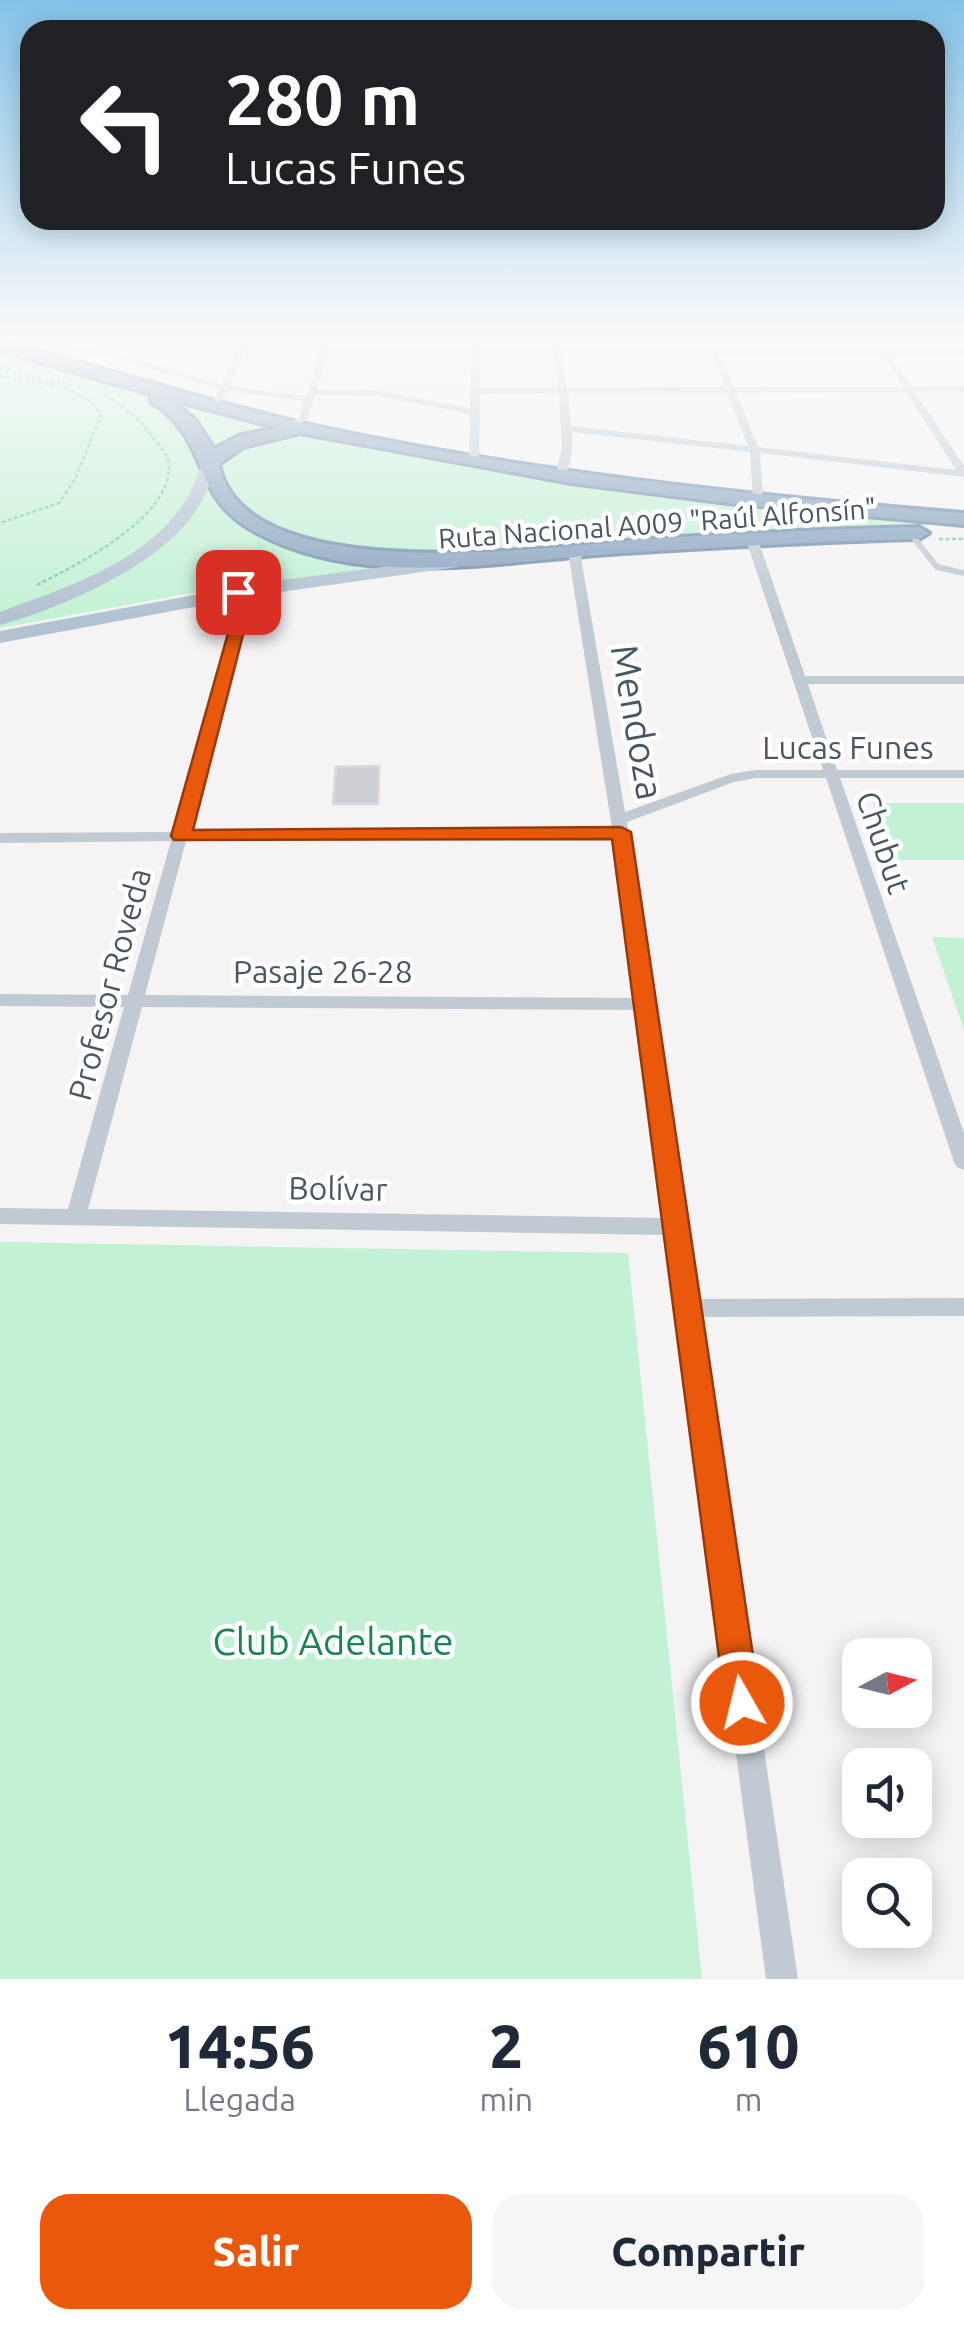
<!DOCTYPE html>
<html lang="es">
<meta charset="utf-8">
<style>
body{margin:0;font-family:Ubuntu,sans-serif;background:#f6f6f7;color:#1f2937;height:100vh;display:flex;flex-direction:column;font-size:38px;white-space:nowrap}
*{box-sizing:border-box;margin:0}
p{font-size:32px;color:#747a83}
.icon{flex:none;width:55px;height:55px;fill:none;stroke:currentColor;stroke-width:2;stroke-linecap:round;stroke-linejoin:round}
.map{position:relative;height:1979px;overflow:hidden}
.side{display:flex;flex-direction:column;background:#fff;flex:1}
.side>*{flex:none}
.hud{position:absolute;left:20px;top:20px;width:925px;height:210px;border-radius:30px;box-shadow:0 5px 25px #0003;background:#202124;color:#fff;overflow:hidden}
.needle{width:65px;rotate:83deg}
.buttons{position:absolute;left:842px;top:1638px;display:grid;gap:20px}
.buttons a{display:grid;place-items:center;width:90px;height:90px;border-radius:20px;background:#fff;box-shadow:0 5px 25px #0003;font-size:50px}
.pin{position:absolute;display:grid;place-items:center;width:85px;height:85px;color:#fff;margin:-42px;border-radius:20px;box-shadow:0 5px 15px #0006}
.me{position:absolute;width:110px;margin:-55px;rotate:352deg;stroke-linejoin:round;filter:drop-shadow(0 0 8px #0008)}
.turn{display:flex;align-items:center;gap:35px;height:210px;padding:0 40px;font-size:45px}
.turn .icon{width:130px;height:130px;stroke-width:2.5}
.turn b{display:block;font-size:70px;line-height:85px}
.eta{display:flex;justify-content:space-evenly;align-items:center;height:170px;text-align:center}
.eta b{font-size:60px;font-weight:800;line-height:70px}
.primary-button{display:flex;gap:20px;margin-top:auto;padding:20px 40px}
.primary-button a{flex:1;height:115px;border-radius:30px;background:#ea580c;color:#fff;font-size:40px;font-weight:800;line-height:115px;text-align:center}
.primary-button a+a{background:#f6f6f7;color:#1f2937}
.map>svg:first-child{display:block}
.green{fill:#c3f1d5}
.building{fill:#cdcfd5;stroke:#d7d9de;stroke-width:2.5}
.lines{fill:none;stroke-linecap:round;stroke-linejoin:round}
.highway-casing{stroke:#7690ad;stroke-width:6}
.path{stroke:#7ad0a6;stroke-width:2.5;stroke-dasharray:4 2.5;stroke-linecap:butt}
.lane{stroke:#c1cad2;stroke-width:6}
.street{fill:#c1cad2;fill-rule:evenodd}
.primary{fill:#b3c2d1;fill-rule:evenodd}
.highway{fill:#8ba5c1;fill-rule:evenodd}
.route{fill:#ea580c;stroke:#983908;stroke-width:2.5}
.labels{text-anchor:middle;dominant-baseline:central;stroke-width:9;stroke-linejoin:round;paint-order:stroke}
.far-street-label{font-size:28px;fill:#4a5661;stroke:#fff}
.street-label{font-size:32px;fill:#4a5661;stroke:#fff}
.near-street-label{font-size:38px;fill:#4a5661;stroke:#fff}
.near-park-label{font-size:38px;fill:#17864f;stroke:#fff}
</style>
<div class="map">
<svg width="964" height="1979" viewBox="0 0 964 1979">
<rect width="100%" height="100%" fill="#f5f3f3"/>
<g class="green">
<polygon points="0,346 213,407 595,482 956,523 501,552 208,590 0,628"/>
<polygon points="873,803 964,803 964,860 894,860"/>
<polygon points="932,937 964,938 964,1030"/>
<polygon points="0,1242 628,1253 702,1979 0,1979"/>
</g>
<polygon class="building" points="379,766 378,804 333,804 336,767"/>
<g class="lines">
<defs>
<path id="highway" d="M 0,341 C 113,370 224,407 338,431 C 545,474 754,496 964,513 L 964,525 L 728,503 L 571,483 L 300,433 L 243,447 L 219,464 C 244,595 567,544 661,538 C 747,533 833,529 919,527 L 929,533 L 919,539 C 820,541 722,547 623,553 C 504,560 360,593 250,529 C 189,493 211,439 151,402 L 151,394 L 0,351 ZM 172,400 L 279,428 L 241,435 L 214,449 L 196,421 Z"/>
</defs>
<use href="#highway" class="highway-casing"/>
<g class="path">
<polyline points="0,368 45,382 70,384"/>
<path d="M 0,375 C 32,384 83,383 101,415 L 75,479 L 59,503 L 0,523"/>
<polyline points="939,539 964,539"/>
<path d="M 37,585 C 77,565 171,518 169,466 C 169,455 160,447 154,439 C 140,420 124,406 103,394"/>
</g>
<polyline class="lane" points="910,533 937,567 964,573"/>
<g class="street">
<path d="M 241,340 L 249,340 L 230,386 L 306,396 L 324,340 L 332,340 L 330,346 L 472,346 L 472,340 L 480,340 L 480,346 L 552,346 L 551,340 L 559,340 L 560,346 L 710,346 L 713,342 L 720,350 L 880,350 L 873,340 L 881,340 L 888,350 L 964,350 L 964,356 L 891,356 L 912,387 L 964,386 L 964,392 L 915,392 L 964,466 L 964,477 L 760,453 L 763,501 L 758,504 L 753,501 L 750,452 L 572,432 C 572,447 573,469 560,479 L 555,476 L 562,448 L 559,393 L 480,394 L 479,461 L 474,464 L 469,461 L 470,414 L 377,396 L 315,395 L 308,418 L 292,429 L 287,426 L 299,417 L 304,401 L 228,391 L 223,401 L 213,410 L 208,407 L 220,389 L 109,357 L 65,350 L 69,347 L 110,352 L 222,384 ZM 329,352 L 472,352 L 470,408 L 377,390 L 317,389 ZM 480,352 L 553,352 L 558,388 L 480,388 ZM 561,352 L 712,352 L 725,387 L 567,388 ZM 722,356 L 883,356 L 903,387 L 734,387 ZM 906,392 L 956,470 L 758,447 L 736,393 ZM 568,393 L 727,393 L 748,446 L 571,426 Z"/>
<path d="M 752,537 L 758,540 L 805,676 L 964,676 L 964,684 L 808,684 L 837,770 L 964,770 L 964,778 L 840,778 L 964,1133 L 964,1170 L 957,1167 L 954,1162 L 826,778 L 756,778 L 734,782 L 627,822 L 697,1299 L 964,1298 L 964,1316 L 700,1317 L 798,1979 L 766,1979 L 667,1235 L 0,1224 L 0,1208 L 68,1209 L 124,1007 L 0,1006 L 0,994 L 128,995 L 171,841 L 0,843 L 0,833 L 173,832 L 233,619 L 234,590 L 244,593 L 245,619 L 189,832 L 612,828 L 569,558 L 578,547 L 588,549 L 581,558 L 625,812 L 731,774 L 756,770 L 823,770 L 746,540 ZM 614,837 L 635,998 L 145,995 L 186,841 ZM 142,1007 L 637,1010 L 665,1218 L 88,1209 Z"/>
</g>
<g class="primary">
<path d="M 204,460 L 218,463 C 210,486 201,507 185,525 C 145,571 59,609 0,625 L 0,612 C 66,587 152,561 189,495 C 196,484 198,471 204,460 Z"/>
<polygon points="452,558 461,563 458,567 259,595 0,643 0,631 259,583"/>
</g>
<use href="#highway" class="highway"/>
</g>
<linearGradient id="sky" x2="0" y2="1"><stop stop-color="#85c3ea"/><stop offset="0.55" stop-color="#fafafa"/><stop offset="1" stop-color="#fafafa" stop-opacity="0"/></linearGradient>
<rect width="964" height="617" fill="url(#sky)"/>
<polygon class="route" points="238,588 246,592 247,619 193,830 621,827 631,832 760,1703 755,1715 742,1721 730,1715 725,1703 612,839 174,840 171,836 232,619 230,592"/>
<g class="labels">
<g class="far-street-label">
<text transform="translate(657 523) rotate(-4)">Ruta Nacional A009 "Raúl Alfonsín"</text>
</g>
<g class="street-label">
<text x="848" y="747">Lucas Funes</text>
<text transform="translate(884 842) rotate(71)">Chubut</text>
<text x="323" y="971">Pasaje 26-28</text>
<text transform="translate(109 984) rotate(-75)">Profesor Roveda</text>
<text transform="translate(338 1188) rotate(1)">Bolívar</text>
</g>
<g class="near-street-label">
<text transform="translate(638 722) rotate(80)">Mendoza</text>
</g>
<g class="near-park-label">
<text x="333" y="1641">Club Adelante</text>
</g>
</g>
</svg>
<div class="buttons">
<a><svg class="needle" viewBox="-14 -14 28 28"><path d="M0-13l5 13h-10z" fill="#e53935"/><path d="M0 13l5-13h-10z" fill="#747a83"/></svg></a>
<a><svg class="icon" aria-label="sound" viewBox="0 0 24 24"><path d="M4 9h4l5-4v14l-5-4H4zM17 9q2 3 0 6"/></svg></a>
<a><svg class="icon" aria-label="search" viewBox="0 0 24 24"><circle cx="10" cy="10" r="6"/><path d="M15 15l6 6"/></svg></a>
</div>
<div class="pin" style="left:238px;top:592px;background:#d93025"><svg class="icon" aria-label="arrive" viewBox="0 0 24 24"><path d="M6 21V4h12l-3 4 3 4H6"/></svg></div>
<svg class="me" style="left:742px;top:1703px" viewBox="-20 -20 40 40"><circle r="17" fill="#ea580c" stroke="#fff" stroke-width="3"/><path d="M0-11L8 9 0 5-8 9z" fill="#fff"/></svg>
<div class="hud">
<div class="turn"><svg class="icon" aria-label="left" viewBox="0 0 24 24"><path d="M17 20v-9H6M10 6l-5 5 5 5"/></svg><div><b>280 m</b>Lucas Funes</div></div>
</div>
</div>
<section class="side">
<div class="eta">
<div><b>14:56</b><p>Llegada</p></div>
<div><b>2</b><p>min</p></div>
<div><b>610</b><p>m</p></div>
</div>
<div class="primary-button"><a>Salir</a><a>Compartir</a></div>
</section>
